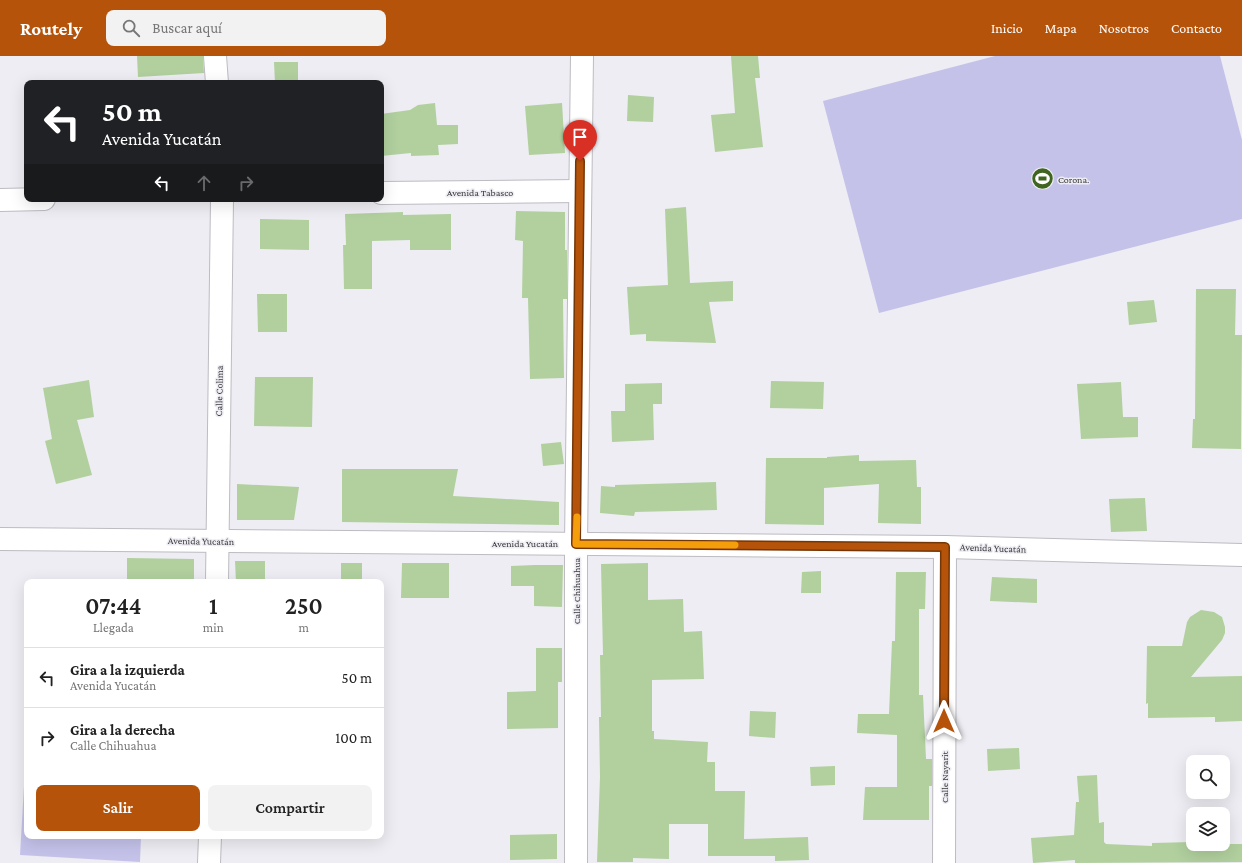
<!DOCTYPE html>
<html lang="es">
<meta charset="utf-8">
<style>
body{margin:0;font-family:"Crimson Pro",serif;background:#f2f2f2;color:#222;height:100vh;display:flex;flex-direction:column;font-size:15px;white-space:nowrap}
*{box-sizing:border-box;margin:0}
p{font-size:13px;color:#767676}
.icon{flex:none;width:22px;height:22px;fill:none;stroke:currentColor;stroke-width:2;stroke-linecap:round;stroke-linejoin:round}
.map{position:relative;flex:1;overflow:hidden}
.panel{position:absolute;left:24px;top:523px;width:360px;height:260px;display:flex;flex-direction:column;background:#fff;border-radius:8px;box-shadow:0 4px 16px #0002}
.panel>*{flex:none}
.banner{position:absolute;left:24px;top:24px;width:360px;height:122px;border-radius:8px;box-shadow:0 4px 16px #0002;background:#202124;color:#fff;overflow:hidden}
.fabs{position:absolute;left:1186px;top:699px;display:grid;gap:8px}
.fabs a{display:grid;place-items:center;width:44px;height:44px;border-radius:8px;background:#fff;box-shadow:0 4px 16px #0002;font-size:20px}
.pin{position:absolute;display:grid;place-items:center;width:34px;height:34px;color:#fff;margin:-41px -17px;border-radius:50% 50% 50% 0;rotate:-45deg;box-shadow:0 0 4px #0007}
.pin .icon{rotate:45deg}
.me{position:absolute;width:44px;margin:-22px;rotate:0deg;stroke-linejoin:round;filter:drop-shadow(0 0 3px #0008)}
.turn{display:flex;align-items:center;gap:14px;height:84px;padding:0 12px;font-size:18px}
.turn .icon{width:52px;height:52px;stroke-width:2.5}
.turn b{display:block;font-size:28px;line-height:34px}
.lanes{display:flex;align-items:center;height:38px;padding:0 12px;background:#0003;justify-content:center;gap:20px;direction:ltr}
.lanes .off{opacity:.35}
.eta{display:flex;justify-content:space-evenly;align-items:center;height:68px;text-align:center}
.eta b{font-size:24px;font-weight:600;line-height:28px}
.primary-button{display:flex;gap:8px;margin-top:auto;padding:8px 12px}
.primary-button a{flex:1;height:46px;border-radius:8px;background:#b45309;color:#fff;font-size:16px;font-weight:600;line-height:46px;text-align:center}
.primary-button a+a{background:#f2f2f2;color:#222}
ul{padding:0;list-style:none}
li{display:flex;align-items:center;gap:12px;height:60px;padding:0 12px;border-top:1px solid #e0e0e0}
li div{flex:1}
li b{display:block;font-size:15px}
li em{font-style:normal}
header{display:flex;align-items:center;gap:24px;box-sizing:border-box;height:56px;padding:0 20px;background:#b45309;color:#fff}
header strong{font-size:19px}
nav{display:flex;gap:22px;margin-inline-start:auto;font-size:14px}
.search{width:280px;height:36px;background:#f2f2f2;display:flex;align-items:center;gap:10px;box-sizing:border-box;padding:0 14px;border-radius:8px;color:#767676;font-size:15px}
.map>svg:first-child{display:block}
.green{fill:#c5c2ea}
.building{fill:#b1d09e}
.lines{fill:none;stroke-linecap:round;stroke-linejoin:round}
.minor-casing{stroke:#bcbcc1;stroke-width:24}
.minor{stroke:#fff;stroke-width:22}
.route-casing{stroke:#753606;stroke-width:10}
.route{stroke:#b45309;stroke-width:7}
.slow{stroke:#f59e0b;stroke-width:7}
.labels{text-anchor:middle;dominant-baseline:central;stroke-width:3;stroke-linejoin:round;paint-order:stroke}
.poi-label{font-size:10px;fill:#3a3a3c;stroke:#ededf3;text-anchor:start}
.street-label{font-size:10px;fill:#3a3a3c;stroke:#ededf3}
</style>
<header>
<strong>Routely</strong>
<div class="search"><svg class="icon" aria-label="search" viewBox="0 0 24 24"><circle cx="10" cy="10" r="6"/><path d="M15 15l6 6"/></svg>Buscar aquí</div>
<nav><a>Inicio</a><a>Mapa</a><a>Nosotros</a><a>Contacto</a></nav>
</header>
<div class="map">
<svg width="1242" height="807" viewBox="0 0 1242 807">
<rect width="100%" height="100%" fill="#ededf3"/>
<g class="green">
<polygon points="995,0 1220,0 1242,84 1242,163 879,257 823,45"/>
<polygon points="25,713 27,713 27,780 141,780 140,806 20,799"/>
</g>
<g class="building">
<polygon points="137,0 203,0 204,17 138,21"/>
<polygon points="731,0 758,0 760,22 755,22 763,91 715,96 711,59 735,57"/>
<polygon points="274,6 298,6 298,26 275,27"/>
<polygon points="628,39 654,41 653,66 627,65"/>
<polygon points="435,47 437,69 458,69 458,88 438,89 439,99 411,100 411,97 381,100 381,58 410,54 418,49"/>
<polygon points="562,47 565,97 529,99 525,50"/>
<polygon points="686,151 690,227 733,225 733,245 709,246 716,287 646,285 646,278 630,279 627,231 668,229 665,153"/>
<polygon points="516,155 565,156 565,194 567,194 567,243 563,243 564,322 530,323 528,242 522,242 523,185 515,184"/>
<polygon points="403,156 403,159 451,158 451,194 410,194 410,184 372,185 372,233 344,233 343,189 346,189 345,158"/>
<polygon points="260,163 309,164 309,194 260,193"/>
<polygon points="1196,233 1236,233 1235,279 1242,279 1241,393 1192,392 1193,363 1195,363"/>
<polygon points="257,238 287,238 287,276 258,276"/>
<polygon points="1154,244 1157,266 1129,269 1127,246"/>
<polygon points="255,321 313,321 312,371 254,370"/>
<polygon points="89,324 94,361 77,364 92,419 56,428 45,385 52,383 43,332"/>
<polygon points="771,325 824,326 823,353 770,352"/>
<polygon points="1121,326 1123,361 1138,361 1138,381 1081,383 1077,328"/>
<polygon points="662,327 662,348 653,348 654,384 612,386 611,355 625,355 625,328"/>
<polygon points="561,386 564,408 543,410 541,388"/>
<polygon points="859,399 859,405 916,404 917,431 921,431 921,468 878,467 879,428 824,432 824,469 765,468 766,402 827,402 827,401"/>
<polygon points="342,413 458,413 453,440 559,446 559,469 342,466"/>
<polygon points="716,426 717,454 635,456 634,460 600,457 601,430 615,431 615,429"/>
<polygon points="237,428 299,431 294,464 237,464"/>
<polygon points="1145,442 1147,475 1111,476 1109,443"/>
<polygon points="127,502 194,503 194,526 127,526"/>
<polygon points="235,505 265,505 265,526 236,526"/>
<rect x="341" y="507" width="21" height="19"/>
<polygon points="402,507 449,507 449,542 401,542"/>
<polygon points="648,507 648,544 683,543 684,576 702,575 704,623 652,624 652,675 654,675 654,683 708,686 707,706 715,706 715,735 745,735 744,783 808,781 809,804 775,805 775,800 708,800 708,768 669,768 669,803 633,802 633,806 597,806 600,721 599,661 601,661 600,599 603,599 601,508"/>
<polygon points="535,509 563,509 562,551 534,550 534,530 511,530 511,510"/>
<polygon points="821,515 821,537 801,537 802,516"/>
<polygon points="896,516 926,516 925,553 919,553 919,639 923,639 926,703 932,703 932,730 929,730 929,764 863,764 865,731 897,731 897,679 857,677 858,658 889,658 892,585 895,585"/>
<polygon points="992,521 1037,523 1037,547 990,545"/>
<polygon points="1201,554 1214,556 1222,561 1225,571 1225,577 1222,584 1191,621 1242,620 1242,665 1215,666 1215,661 1148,662 1148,647 1146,648 1147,590 1182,590 1187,566 1190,561"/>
<polygon points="536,592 562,592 562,626 558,626 558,672 507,673 507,636 536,635"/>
<polygon points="750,655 776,656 775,682 749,680"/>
<polygon points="1019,692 1020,713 988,715 987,693"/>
<polygon points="835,710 835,729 811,730 810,711"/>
<polygon points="1097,719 1099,767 1104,766 1104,786 1106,788 1152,790 1152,787 1193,786 1193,788 1242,788 1242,806 1075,807 1075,804 1033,807 1031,782 1074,779 1076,746 1079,746 1077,720"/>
<polygon points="557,778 557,803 510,804 510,779"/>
</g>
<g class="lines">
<defs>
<g id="minor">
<polyline points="215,0 217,27"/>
<polyline points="381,137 580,135"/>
<polyline points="0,144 44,143"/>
<polyline points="0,483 945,491 1242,499"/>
<polyline points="217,526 222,143"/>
<polyline points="209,807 210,780"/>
<polyline points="576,807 576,488 582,0"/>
<polyline points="944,807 945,491"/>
</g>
</defs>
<use href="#minor" class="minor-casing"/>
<use href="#minor" class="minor"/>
</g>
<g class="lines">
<defs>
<polyline id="route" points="580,105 576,488 945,491 944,665"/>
</defs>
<use href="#route" class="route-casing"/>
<use href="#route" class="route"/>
<polyline class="slow" points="577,461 576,488 735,489"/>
</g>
<defs>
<symbol id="stadium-disc" viewBox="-11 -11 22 22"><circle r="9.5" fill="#3f6520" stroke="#ededf3"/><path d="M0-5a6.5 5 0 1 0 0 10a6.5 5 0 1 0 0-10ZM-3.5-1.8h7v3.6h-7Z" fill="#fff"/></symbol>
</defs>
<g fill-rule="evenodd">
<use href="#stadium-disc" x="1030" y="110" width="25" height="25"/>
</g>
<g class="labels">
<g class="poi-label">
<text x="1058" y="123">Corona.</text>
</g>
<g class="street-label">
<text x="480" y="136">Avenida Tabasco</text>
<text transform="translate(219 335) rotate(-89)">Calle Colima</text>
<text transform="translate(201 485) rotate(1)">Avenida Yucatán</text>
<text x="525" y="487">Avenida Yucatán</text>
<text transform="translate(993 492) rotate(2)">Avenida Yucatán</text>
<text transform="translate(576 535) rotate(-90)">Calle Chihuahua</text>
<text transform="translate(944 721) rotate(-90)">Calle Nayarit</text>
</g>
</g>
</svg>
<div class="fabs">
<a><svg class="icon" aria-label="search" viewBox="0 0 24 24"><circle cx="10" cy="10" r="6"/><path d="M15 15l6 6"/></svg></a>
<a><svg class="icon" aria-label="layers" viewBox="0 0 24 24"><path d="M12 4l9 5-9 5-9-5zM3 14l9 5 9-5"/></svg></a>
</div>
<div class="pin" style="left:580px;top:105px;background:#d93025"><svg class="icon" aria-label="arrive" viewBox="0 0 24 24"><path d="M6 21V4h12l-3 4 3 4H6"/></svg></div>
<svg class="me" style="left:944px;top:665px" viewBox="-20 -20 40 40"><path d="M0-17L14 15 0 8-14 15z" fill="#b45309" stroke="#fff" stroke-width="4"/></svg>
<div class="banner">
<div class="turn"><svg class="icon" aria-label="left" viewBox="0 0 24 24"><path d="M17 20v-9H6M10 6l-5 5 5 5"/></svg><div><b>50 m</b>Avenida Yucatán</div></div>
<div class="lanes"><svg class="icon" aria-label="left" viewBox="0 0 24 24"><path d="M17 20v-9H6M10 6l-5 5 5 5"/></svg><svg class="icon off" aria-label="ahead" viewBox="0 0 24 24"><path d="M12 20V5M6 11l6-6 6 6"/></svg><svg class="icon off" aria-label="right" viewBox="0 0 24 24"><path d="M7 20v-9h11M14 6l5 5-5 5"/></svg></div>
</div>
<section class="panel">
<div class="eta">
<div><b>07:44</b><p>Llegada</p></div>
<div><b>1</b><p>min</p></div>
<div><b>250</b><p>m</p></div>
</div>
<ul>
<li><svg class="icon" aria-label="left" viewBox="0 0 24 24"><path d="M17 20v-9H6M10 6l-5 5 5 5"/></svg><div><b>Gira a la izquierda</b><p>Avenida Yucatán</p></div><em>50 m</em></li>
<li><svg class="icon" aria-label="right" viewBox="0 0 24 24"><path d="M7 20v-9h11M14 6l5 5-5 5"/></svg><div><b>Gira a la derecha</b><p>Calle Chihuahua</p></div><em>100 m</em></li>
</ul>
<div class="primary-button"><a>Salir</a><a>Compartir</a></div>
</section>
</div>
